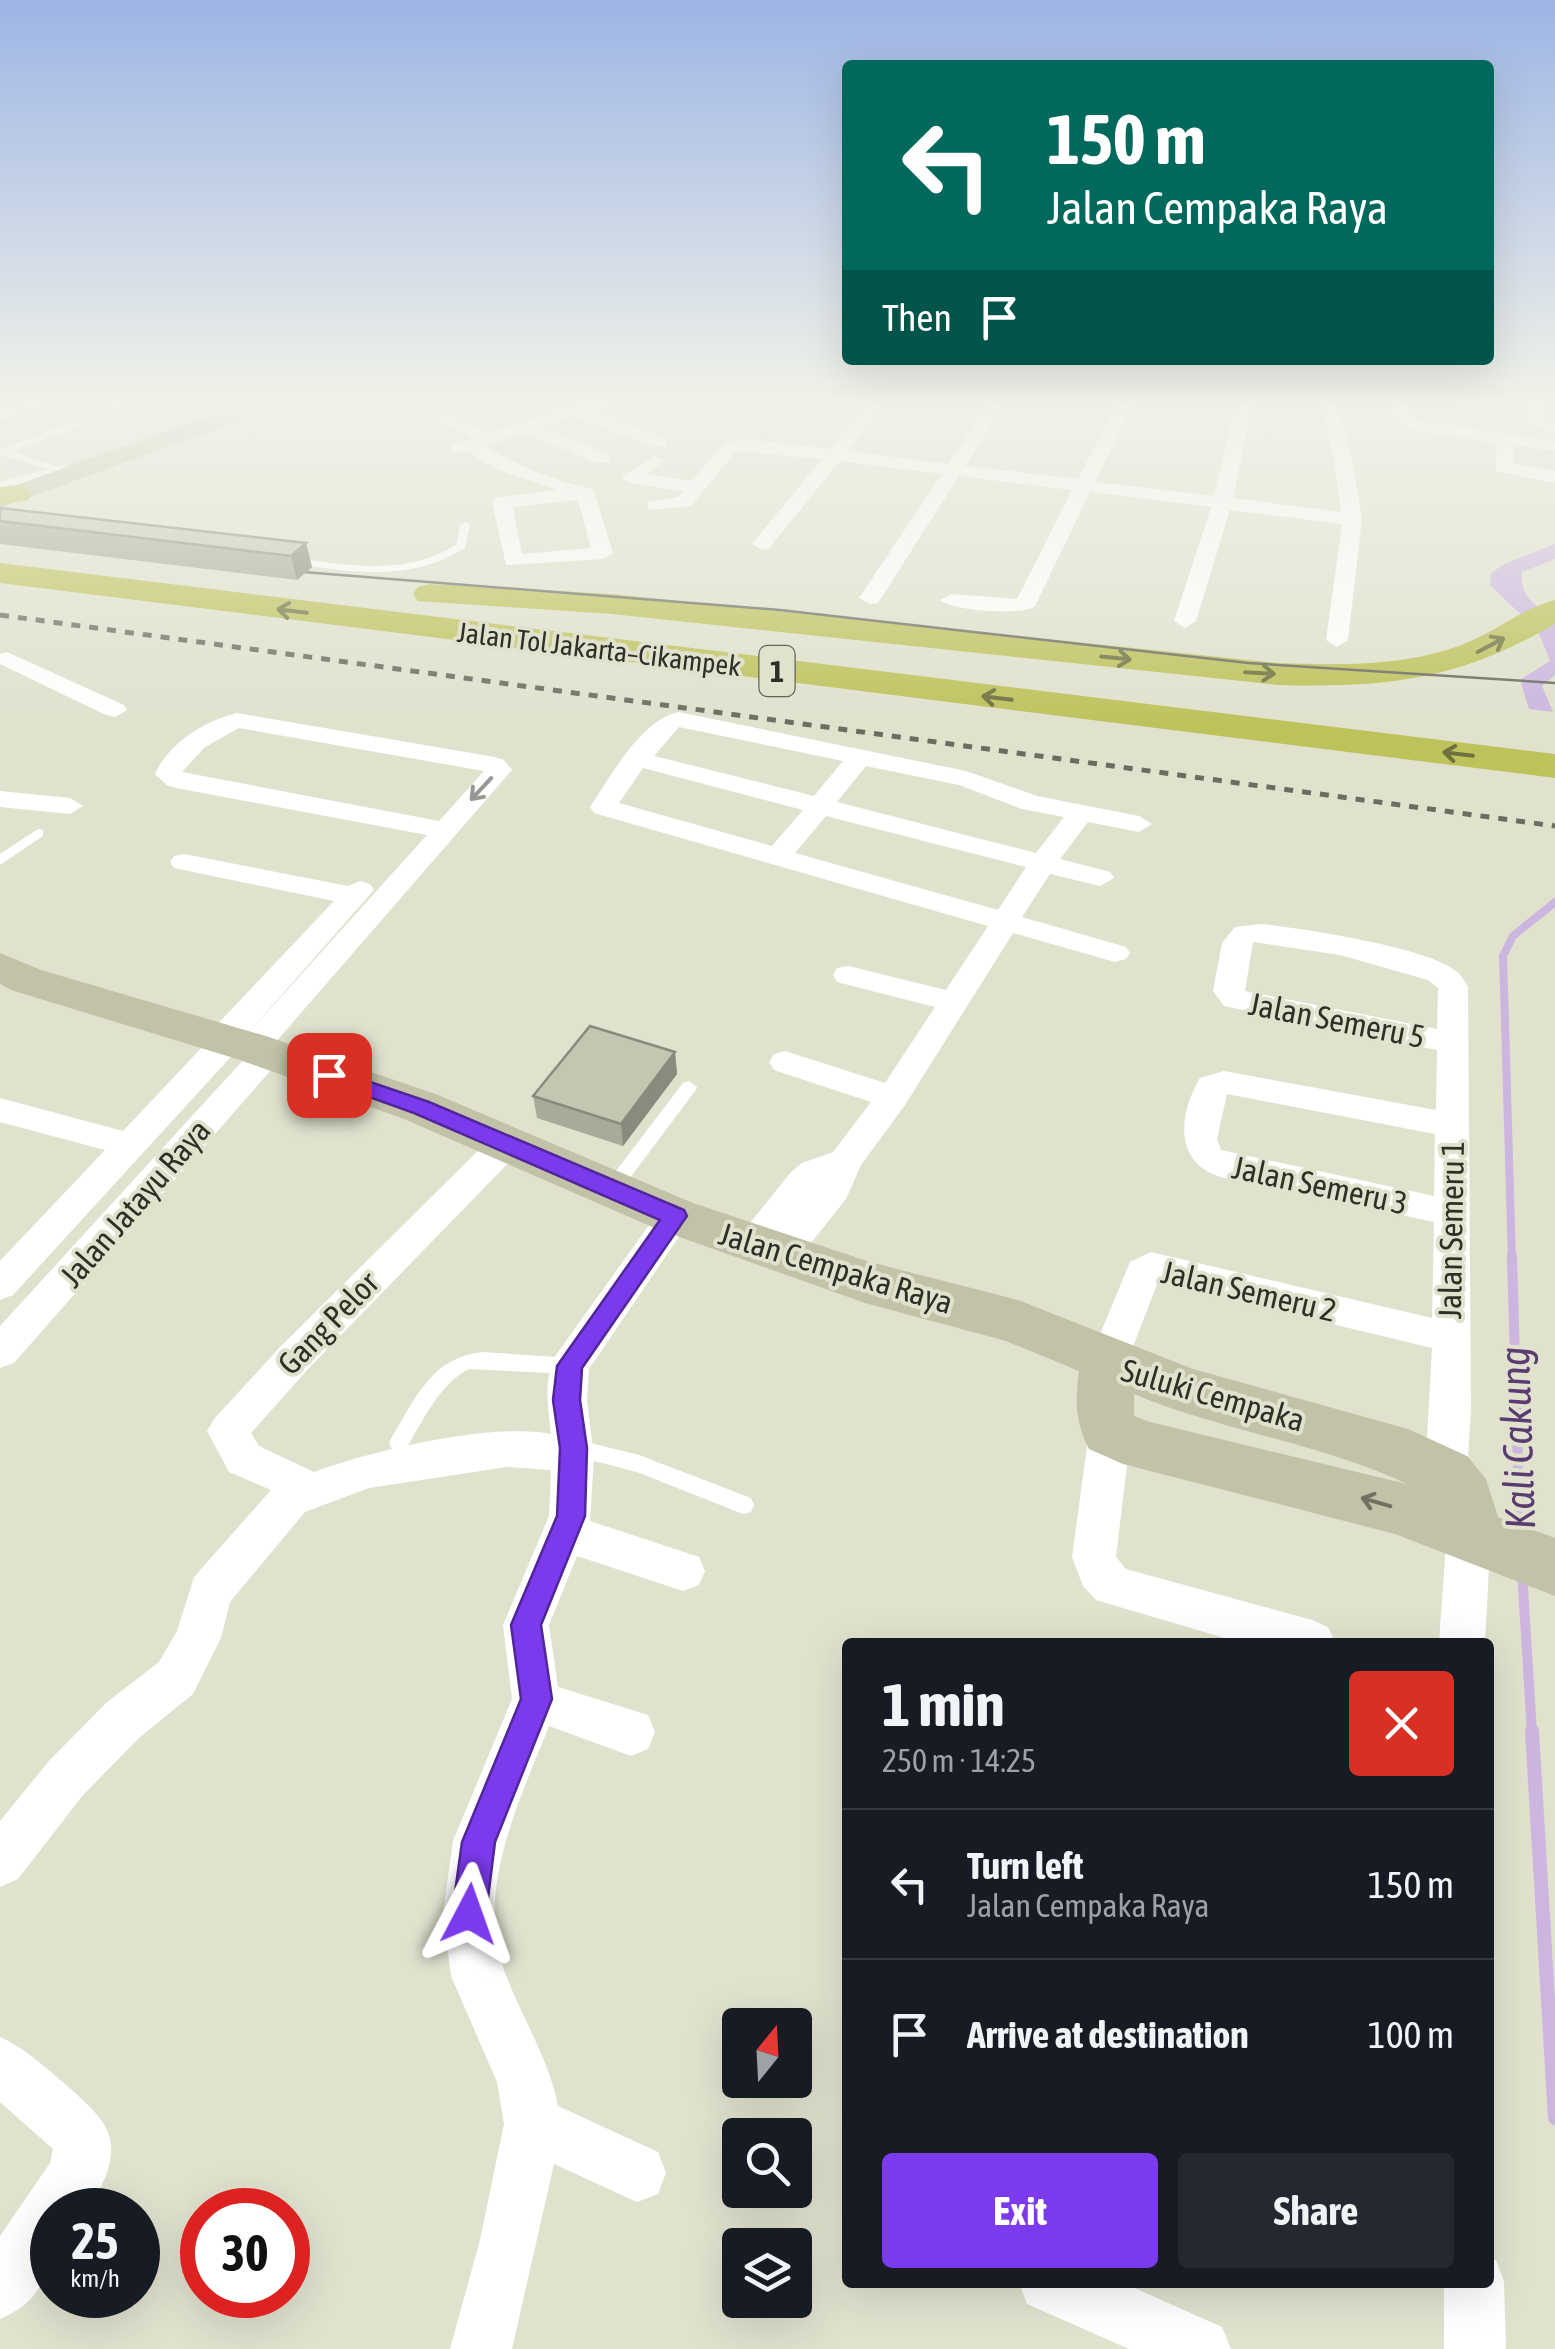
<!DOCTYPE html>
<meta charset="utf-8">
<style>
body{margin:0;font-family:"Asap Condensed",sans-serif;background:#242831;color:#f1f3f6;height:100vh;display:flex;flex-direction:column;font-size:38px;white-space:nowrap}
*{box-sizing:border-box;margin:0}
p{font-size:32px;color:#9ea1a6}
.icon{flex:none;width:55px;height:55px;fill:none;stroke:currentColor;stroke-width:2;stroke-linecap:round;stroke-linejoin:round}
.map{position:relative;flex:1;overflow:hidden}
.panel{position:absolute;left:842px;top:1638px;width:652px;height:650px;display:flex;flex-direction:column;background:#171b24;border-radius:10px;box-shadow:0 10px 40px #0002}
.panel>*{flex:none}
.top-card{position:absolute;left:842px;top:60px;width:652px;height:305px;border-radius:10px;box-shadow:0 10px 40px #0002;background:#00695c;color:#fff;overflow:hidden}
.needle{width:65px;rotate:18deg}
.controls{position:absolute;left:722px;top:2008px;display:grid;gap:20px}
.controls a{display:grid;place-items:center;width:90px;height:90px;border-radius:10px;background:#171b24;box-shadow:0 10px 40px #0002;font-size:50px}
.speed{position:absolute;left:30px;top:2188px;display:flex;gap:20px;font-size:50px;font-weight:700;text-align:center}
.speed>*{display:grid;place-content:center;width:130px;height:130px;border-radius:50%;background:#171b24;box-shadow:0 10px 40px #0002;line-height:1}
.speed small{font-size:25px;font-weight:400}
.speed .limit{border:15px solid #d22;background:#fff;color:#111}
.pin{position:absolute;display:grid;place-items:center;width:85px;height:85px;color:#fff;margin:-42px;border-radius:20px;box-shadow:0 5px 15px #0006}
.me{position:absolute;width:110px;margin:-55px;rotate:4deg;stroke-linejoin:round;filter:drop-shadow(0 0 8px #0008)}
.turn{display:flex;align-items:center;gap:35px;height:210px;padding:0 40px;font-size:45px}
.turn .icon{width:130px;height:130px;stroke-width:2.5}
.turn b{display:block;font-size:70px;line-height:85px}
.then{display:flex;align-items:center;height:95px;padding:0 40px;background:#0003;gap:20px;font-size:38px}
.round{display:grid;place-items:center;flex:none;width:105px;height:105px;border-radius:10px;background:#242831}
.summary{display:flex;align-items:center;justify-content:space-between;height:170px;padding:0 40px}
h1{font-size:60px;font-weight:700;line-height:75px}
.primary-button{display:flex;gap:20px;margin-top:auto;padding:20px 40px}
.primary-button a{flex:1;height:115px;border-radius:10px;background:#7c3aed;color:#fff;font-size:40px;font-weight:700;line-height:115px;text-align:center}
.primary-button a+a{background:#242831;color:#f1f3f6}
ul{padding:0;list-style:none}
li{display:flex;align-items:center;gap:30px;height:150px;padding:0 40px;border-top:2px solid #363941}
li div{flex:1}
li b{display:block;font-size:38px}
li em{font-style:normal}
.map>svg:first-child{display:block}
.water{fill:#ccb6e0}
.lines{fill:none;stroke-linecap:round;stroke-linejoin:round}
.stream-far2{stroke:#ccb6e0;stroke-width:8}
.stream-far1{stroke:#ccb6e0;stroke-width:10}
.stream{stroke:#ccb6e0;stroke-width:14}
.lane{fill:#fff;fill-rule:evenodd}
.street{fill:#fff;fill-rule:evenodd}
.secondary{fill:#c1c2a8;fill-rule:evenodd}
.highway{fill:#bec25b;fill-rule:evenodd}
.tram{stroke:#6c6d60;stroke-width:2.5}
.rail{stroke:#6c6d60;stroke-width:5;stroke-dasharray:9 9;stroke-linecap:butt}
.wall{fill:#a9aa99}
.shaded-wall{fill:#898b7d}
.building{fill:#c4c6b2;stroke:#898b7d;stroke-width:2.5}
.oneway{stroke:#6f713e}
.oneway2{stroke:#979793}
.oneway3{stroke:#717161}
.route{fill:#7c3aed;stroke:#51269a;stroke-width:2.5}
.labels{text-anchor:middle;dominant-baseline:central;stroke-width:8;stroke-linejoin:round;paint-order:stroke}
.far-street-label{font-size:28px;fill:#2f2f27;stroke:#e0e2ce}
.shield{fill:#e0e2ce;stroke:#646559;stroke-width:2.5}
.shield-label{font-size:30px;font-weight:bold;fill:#2f2f27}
.street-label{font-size:32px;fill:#2f2f27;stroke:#e0e2ce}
.near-water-label{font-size:42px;font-style:italic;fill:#5a3c71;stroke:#e0e2ce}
</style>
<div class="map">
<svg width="1555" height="2349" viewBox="0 0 1555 2349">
<rect width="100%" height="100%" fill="#e0e2ce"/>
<path class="water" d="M 1555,544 L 1555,559 L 1522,572 C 1519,598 1536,605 1555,619 L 1555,675 L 1542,686 L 1553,712 L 1529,709 L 1520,680 L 1550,661 L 1538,631 L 1490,585 L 1491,573 L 1504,564 Z"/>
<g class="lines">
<polyline class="stream-far2" points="1512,1259 1503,956 1513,936 1555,902"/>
<g class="stream-far1">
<polyline points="1512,1256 1520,1536"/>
<polyline points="1522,1572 1532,1733"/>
</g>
<polyline class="stream" points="1532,1731 1555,2118"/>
<g class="lane">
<polygon points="46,397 57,397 0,421 0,415"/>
<polygon points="132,397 144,397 103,412 96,410"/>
<polygon points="202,397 216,397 255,409 251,412"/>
<polygon points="82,419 85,424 12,451 73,472 73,476 0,455 0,449"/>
<path d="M 465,522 L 470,525 L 465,548 C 409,583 350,572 288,563 L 283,560 L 288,557 C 346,565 404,577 456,545 L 460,525 Z"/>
<polygon points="38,829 43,830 43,836 0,865 0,854"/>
<polygon points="689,1081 697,1087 695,1091 618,1194 606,1194 603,1189 606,1184 683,1083"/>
<path d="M 483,1352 L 570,1358 L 577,1360 L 580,1366 L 577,1372 L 570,1374 L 469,1369 C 439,1384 423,1421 406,1449 L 399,1452 L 392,1449 L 389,1443 L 392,1437 C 416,1397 432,1357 483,1352 Z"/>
<polygon points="574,1439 639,1455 751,1498 754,1505 751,1512 743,1514 637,1472 567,1454 564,1448 567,1442"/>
</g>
<g class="street">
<path d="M 600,397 L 625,397 L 591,411 L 666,438 L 666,446 L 654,446 L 574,417 L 541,427 L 609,455 L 609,463 L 597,463 L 524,433 L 485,446 C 516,465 558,483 593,489 L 613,553 L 603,559 L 506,565 L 492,502 L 495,498 L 558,490 L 497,469 L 468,452 L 452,453 L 452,445 L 473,438 L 431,419 L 440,414 L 490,433 ZM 578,500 L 591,548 L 522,554 L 513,507 Z"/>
<path d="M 866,397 L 882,397 L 885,402 L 848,451 L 948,464 L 993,397 L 1009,397 L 965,466 L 1078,479 L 1120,397 L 1136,397 L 1095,482 L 1214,496 L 1238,397 L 1254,397 L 1233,498 L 1341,512 L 1334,458 L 1320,400 L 1334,397 L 1352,458 L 1362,519 L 1348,640 L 1337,647 L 1326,640 L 1342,524 L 1230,510 L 1196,621 L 1185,628 L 1174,621 L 1211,507 L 1090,492 L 1035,606 C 1023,616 952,611 940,600 L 951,594 L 1017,599 L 1072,490 L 959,476 L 878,603 L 870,604 L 859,598 L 942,474 L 840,461 L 769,548 L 762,550 L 752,544 L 822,459 L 736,451 L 691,506 L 648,510 L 648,502 L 678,497 L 683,491 L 630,483 L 621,477 L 654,456 L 663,461 L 647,474 L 692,481 L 724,443 L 730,442 L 746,439 L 830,449 L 865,407 L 869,402 Z"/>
<polygon points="1395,397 1411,397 1408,415 1417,420 1555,441 1555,451 1514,445 1513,463 1555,471 1555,483 1496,471 1497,443 1412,430 1390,417"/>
<polygon points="1531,397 1555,397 1555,404 1546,404 1544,420 1555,423 1555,433 1526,423"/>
<polygon points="0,409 6,410 9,417 0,422"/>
<polygon points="63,465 72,471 70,475 0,494 0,482"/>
<polygon points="7,652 124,705 127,710 115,717 106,715 0,664 0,654"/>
<path d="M 678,712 L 966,771 L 1037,796 L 1139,816 L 1152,824 L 1139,832 L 1088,822 L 1060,859 L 1110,872 L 1114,878 L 1100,886 L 1050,874 L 1022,917 L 1126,947 L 1130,953 L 1126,959 L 1115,962 L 1013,933 L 905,1105 L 861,1165 L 846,1199 L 795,1263 L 782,1267 L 769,1263 L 764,1253 L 752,1257 L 739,1253 L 734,1243 L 791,1172 L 802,1163 L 833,1152 L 871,1102 L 774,1070 L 769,1062 L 774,1054 L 785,1051 L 885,1083 L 935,1007 L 837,982 L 833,975 L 837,968 L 848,966 L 946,990 L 988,926 L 594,813 L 590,807 C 611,776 640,721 678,712 ZM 679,727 L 843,761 L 814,796 L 654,756 ZM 866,766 L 959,785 L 1022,809 L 1064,817 L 1036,853 L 837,802 ZM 643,768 L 803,810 L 772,846 L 619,803 ZM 826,816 L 1026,867 L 998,910 L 795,853 Z"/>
<path d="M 237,713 L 495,757 L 504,760 L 512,770 L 274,1044 L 284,1053 L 279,1061 L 14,1363 L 0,1368 L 0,1326 L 246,1057 L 238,1049 L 13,1295 L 0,1300 L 0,1261 L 105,1150 L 0,1122 L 0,1098 L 123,1131 L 207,1042 L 210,1032 L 334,901 L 174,868 L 170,862 L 174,856 L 184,854 L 348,886 L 360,881 L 370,884 L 374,890 L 242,1040 L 427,835 L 176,788 L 167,785 L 155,774 C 169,743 204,721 237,713 ZM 239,728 L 484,771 L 439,821 L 182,772 L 205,747 Z"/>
<polygon points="0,791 70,798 83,806 70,814 0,807"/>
<path d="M 1261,924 C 1301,928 1423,947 1453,969 C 1460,973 1464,980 1468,987 L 1471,1410 L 1467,1474 L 1461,1487 L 1446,1492 L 1431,1487 L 1425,1474 L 1432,1348 L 1158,1282 L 1123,1372 L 1109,1377 L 1095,1372 L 1089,1361 L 1130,1262 L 1151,1252 L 1432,1318 L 1434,1222 L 1221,1177 C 1174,1163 1178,1115 1200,1078 L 1224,1071 L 1436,1110 L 1437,1050 L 1224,1006 L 1213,991 L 1222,943 L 1235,927 ZM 1253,942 L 1340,955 L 1428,980 L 1438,988 L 1437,1029 L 1245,991 ZM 1227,1094 L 1435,1134 L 1434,1196 L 1221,1150 L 1217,1139 Z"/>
<path d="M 506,1132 L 518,1135 L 523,1144 L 518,1153 L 309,1368 L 251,1433 L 259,1446 L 314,1472 C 370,1451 493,1422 551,1434 C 548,1408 543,1379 556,1355 L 662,1207 L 675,1203 L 688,1207 L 693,1216 L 589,1369 L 587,1400 L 594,1457 L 590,1521 L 699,1557 L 705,1571 L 699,1585 L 683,1591 L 577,1556 L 549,1625 L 558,1687 L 648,1715 L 655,1732 L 648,1749 L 631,1756 L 549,1726 C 519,1803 472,1894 507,1978 C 524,2021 549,2060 558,2106 L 658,2152 L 666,2173 L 658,2194 L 637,2202 L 554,2164 L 512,2349 L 450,2349 L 480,2240 L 504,2124 L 497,2082 L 451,1976 L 443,1914 L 453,1841 L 512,1699 L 503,1625 L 549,1516 L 551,1470 L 507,1467 L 369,1488 L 305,1512 L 230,1602 L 221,1638 L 193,1694 L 140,1737 L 83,1795 L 18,1879 L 0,1887 L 0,1821 L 49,1761 L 106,1703 L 159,1662 L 177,1631 L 194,1577 L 271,1490 L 229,1472 L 207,1431 L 214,1419 L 281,1346 L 494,1135 Z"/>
<polygon points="1110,1415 1125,1420 1131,1432 1116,1557 1126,1569 1312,1620 1328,1627 1335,1642 1238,1642 1096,1600 1083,1586 1072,1557 1089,1432 1095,1420"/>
<polygon points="1469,1512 1484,1517 1491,1531 1485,1642 1439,1642 1447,1531 1454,1517"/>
<path d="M 0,2037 C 23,2047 39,2062 58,2078 C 113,2125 129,2140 89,2210 L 52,2210 C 52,2259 52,2297 0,2319 L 0,2236 L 50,2163 L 53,2149 L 0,2102 Z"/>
<polygon points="1490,2258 1496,2260 1504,2282 1506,2349 1444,2349 1444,2282 1490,2282"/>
<polygon points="1019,2282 1121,2282 1222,2327 1231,2349 1129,2349 1027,2304"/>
</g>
<g class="secondary">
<polygon points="260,397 295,397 291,402 0,508 0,491"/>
<path d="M 0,953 L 41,970 L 269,1037 L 438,1095 L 693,1203 L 870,1262 L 1018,1300 L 1193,1369 L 1408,1429 L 1467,1456 L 1486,1479 L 1498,1517 L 1555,1538 L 1555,1596 L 1395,1534 L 1123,1464 L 1089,1449 C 1075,1421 1075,1402 1079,1371 L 1006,1341 L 865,1303 L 657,1229 L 404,1119 L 237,1059 L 11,990 L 0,984 ZM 1134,1394 C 1222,1431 1320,1443 1407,1484 L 1150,1422 L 1134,1416 Z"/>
</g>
<g class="highway">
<polygon points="17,485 28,488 32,494 28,500 0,505 0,487"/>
<polygon points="0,563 1555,754 1555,778 0,583"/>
<path d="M 430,584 L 612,594 L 1278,663 C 1340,665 1405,667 1464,644 C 1495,632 1523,608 1555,600 L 1555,624 C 1459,680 1388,688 1278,685 L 612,614 L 418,601 L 413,594 L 418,587 Z"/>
</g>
<polyline class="tram" points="278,570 780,610 1248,663 1555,683"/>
<polyline class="rail" points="0,615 1555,826"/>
</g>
<g class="wall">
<polygon points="0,508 306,543 312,567 297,580 0,544"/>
<polygon points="675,1052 677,1074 623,1146 537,1118 533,1096"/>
</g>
<g class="shaded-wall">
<polygon points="306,543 312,567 297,580 291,556"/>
<polygon points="675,1052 677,1074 623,1146 621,1124"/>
</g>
<g class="building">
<polygon points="0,508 306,543 291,556 0,521"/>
<polygon points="590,1026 675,1052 621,1124 533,1096"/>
</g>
<defs><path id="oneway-shaft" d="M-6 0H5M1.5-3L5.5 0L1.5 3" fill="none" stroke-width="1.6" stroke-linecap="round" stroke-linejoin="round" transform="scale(2.5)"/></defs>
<g class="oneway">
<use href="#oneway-shaft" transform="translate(292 611) rotate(-173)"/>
<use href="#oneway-shaft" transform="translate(1491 645) rotate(-28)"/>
<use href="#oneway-shaft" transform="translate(1116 658) rotate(6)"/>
<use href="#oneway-shaft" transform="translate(1260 673) rotate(3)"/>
<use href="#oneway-shaft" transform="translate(997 698) rotate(-173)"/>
<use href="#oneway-shaft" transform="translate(1458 754) rotate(-173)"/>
</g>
<use class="oneway2" href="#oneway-shaft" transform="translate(481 789) rotate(133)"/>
<use class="oneway3" href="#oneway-shaft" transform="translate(1376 1502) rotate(-164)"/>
<linearGradient id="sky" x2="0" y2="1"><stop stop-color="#9db5e5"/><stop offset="0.55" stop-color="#f1f2e9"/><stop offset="1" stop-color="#f1f2e9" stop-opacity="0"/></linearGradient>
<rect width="1555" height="726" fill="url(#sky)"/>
<polygon class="route" points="329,1068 429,1102 684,1210 687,1216 582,1368 580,1400 587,1448 585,1516 541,1625 552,1699 495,1842 486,1914 481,1926 469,1931 457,1926 452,1914 462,1842 521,1699 511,1625 557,1516 560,1448 553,1400 557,1366 660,1220 414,1113 322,1080 319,1075"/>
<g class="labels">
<g class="far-street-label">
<text transform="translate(599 649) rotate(7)">Jalan Tol Jakarta–Cikampek</text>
</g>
<rect class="shield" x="759.5" y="646" width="35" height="50" rx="8"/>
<g class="shield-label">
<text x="777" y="671">1</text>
</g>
<g class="street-label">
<text transform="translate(1337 1020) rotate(11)">Jalan Semeru 5</text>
<text transform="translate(1320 1185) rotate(12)">Jalan Semeru 3</text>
<text transform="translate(135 1203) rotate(-49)">Jalan Jatayu Raya</text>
<text transform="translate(1451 1230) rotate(-89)">Jalan Semeru 1</text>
<text transform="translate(836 1268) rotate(17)">Jalan Cempaka Raya</text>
<text transform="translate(1249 1291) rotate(13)">Jalan Semeru 2</text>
<text transform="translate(328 1323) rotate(-46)">Gang Pelor</text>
<text transform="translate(1213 1395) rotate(16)">Suluki Cempaka</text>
</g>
<g class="near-water-label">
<text transform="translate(1517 1438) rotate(-92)">Kali Cakung</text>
</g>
</g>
</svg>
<div class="controls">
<a><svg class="needle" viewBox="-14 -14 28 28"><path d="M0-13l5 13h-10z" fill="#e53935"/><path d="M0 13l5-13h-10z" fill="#9ea1a6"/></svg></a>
<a><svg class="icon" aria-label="search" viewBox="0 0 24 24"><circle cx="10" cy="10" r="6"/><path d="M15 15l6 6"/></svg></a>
<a><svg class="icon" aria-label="layers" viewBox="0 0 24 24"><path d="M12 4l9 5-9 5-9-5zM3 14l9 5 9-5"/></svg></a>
</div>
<div class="speed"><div>25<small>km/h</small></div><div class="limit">30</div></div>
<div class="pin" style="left:329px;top:1075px;background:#d93025"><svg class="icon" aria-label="arrive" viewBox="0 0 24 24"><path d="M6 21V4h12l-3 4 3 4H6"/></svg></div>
<svg class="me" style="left:469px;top:1914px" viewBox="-20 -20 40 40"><path d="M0-17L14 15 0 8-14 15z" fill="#7c3aed" stroke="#fff" stroke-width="4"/></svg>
<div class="top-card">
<div class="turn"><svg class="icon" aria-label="left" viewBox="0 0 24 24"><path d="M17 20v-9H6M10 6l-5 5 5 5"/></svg><div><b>150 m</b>Jalan Cempaka Raya</div></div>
<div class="then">Then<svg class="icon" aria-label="arrive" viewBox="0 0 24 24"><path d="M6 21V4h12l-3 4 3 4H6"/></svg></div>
</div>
<section class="panel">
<div class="summary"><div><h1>1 min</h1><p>250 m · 14:25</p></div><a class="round" style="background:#d93025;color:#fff"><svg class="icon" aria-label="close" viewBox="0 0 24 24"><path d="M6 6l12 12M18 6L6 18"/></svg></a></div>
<ul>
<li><svg class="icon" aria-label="left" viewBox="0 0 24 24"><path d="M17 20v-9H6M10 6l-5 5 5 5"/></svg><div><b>Turn left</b><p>Jalan Cempaka Raya</p></div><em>150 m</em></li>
<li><svg class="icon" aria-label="arrive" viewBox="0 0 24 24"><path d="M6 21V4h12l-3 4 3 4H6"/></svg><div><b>Arrive at destination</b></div><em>100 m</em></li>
</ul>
<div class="primary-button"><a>Exit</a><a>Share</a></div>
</section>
</div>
